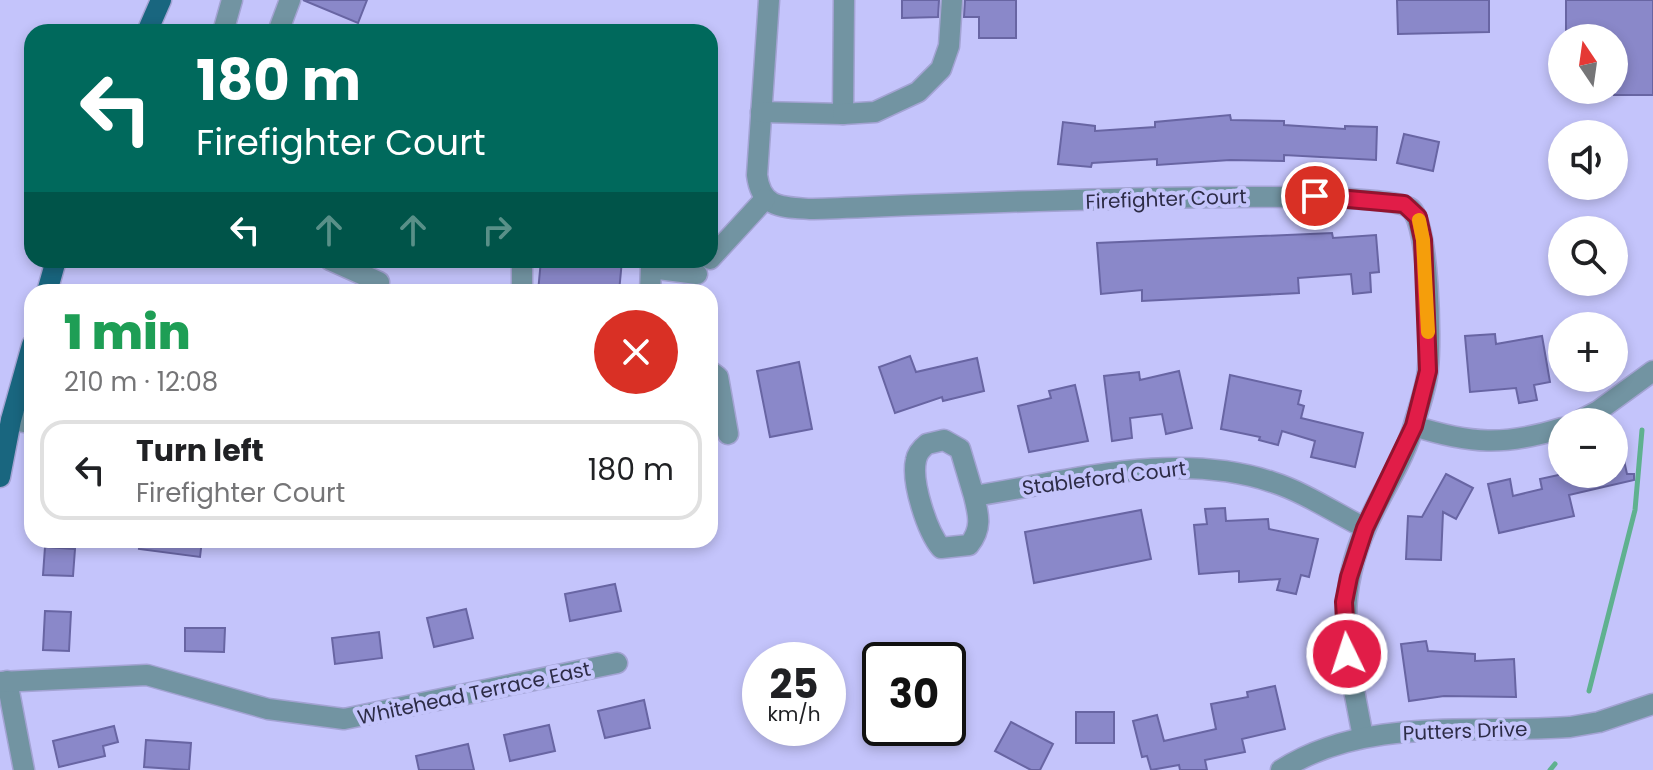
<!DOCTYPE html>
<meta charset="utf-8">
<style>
body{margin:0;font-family:Poppins,sans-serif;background:#f6f6f6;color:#202124;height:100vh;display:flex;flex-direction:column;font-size:30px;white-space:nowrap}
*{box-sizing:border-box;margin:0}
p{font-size:26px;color:#757577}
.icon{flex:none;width:44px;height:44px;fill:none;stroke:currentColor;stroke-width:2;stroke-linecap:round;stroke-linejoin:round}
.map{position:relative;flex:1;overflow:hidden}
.drawer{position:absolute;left:24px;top:284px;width:694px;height:264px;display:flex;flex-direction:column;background:#fff;border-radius:24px;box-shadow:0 4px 12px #0003}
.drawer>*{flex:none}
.guide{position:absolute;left:24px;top:24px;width:694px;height:244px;border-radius:24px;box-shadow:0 4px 12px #0003;background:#00695c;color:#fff;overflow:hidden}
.needle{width:52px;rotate:347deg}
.tools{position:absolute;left:1548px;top:24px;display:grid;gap:16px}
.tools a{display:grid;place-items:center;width:80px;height:80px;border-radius:50%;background:#fff;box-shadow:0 4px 12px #0003;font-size:40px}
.speed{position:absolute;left:742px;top:642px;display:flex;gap:16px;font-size:40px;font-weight:700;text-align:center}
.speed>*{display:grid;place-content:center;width:104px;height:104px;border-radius:50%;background:#fff;box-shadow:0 4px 12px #0003;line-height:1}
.speed small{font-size:20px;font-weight:400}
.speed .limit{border:4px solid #111;border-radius:12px;background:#fff;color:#111}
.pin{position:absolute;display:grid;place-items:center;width:68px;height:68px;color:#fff;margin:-34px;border:4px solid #fff;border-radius:50%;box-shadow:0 2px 8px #0007}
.me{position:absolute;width:88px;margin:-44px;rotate:356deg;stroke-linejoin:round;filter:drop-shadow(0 0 6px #0008)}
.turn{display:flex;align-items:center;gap:28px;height:168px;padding:0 40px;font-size:36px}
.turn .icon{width:104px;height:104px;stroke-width:2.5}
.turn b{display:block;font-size:56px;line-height:68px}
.lanes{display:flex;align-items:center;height:76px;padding:0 40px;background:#0003;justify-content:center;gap:40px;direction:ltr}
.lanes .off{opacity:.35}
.round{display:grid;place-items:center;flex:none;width:84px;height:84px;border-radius:42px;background:#f6f6f6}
.summary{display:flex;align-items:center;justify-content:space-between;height:136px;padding:0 40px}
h1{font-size:48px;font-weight:800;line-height:60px;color:#1e9e55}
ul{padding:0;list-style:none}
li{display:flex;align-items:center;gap:24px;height:100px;margin:0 16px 12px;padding:0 24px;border:4px solid #e0e0e0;border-radius:24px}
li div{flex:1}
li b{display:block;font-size:30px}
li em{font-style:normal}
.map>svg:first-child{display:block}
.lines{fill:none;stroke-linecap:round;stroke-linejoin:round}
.stream{stroke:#5fb18f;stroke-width:5}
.building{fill:#8a88c9;stroke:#6865a3;stroke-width:2}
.minor-casing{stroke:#a3a3d3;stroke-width:23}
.major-casing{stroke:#a3a3d3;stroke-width:23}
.minor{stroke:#7294a2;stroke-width:20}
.major{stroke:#19667f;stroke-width:20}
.route-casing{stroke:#92132f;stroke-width:20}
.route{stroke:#e11d48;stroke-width:14}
.slow{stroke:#f59e0b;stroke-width:14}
.labels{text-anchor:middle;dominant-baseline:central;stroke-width:8;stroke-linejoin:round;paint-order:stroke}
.street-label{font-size:20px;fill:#2d2c47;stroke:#c4c4fb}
</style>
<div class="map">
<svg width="1653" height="770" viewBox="0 0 1653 770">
<rect width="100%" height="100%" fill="#c4c4fb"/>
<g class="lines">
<g class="stream">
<polyline points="1589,691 1635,510 1642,430"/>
<polyline points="1550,770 1555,764"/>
</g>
</g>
<g class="building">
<polygon points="303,0 367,0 358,23"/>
<polygon points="902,0 939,0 938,17 902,18"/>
<polygon points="965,0 1016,0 1016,38 979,38 979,17 964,17"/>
<polygon points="1397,0 1489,0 1489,32 1398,34"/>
<polygon points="1566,0 1653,0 1653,95 1614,95 1614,38 1566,38"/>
<polygon points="1230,115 1231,120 1284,121 1284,125 1345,129 1345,126 1377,127 1376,160 1284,155 1284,161 1230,160 1157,165 1157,159 1092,163 1091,167 1058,164 1063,122 1095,126 1095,131 1155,127 1155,122"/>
<polygon points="1404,134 1439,142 1433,171 1397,163"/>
<polygon points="1332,233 1333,238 1376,235 1379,272 1370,273 1371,292 1353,294 1351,274 1298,278 1299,293 1142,301 1142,290 1101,294 1097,243"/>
<polygon points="541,260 622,260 619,292 538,292"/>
<polygon points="1495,334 1496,344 1542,336 1550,382 1534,385 1537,400 1519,403 1516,388 1470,392 1465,336"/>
<polygon points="910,356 916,372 977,358 984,391 943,401 942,397 895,413 879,367"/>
<polygon points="799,362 812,429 770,437 757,371"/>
<polygon points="1179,371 1192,428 1166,434 1162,414 1130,418 1132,438 1112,441 1104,376 1139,372 1140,380"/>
<polygon points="1230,375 1301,391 1298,404 1304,406 1301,418 1363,433 1355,467 1311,457 1315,441 1282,431 1278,445 1259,440 1260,437 1221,429"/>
<polygon points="1075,385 1088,441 1029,452 1018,406 1051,398 1049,391"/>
<polygon points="1620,442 1627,474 1634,474 1634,480 1569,495 1574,516 1499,533 1488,484 1510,479 1513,496 1542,489 1540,479 1563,474 1614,474 1614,443"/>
<polygon points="1446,474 1473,488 1456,519 1443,512 1441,560 1406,559 1408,516 1422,517"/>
<polygon points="1225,508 1226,521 1268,519 1269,529 1318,539 1309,577 1301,575 1296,594 1277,590 1280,579 1239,582 1239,571 1199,574 1194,525 1207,524 1205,509"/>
<polygon points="1141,510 1151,559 1034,583 1025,532"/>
<polygon points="140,540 202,540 200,557 139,549"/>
<polygon points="45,547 75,549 73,576 43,575"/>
<polygon points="615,584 621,611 570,621 565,594"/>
<polygon points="466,609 473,638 434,647 427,618"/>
<polygon points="45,611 71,612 69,651 43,650"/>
<polygon points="185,628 225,628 224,652 185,651"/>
<polygon points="379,632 382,658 335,664 332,638"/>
<polygon points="1426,641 1428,651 1475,654 1475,661 1514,659 1516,697 1444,696 1409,701 1401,644"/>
<polygon points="1275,686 1285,729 1242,739 1245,752 1205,760 1207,770 1180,770 1179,765 1151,770 1147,756 1142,757 1133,721 1157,715 1164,741 1216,729 1211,704 1248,697 1247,692"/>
<polygon points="644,700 650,728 605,738 598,711"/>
<rect x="1076" y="712" width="38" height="31"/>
<polygon points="1011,722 1053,744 1040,770 1031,770 995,751"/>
<polygon points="549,725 555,751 510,761 504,735"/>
<polygon points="114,726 118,742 103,746 105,756 59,767 53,741"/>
<polygon points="146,740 191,743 189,770 144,767"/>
<polygon points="468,744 474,770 419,770 416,756"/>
</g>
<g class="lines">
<defs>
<g id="minor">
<path d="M 769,0 L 757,175 C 761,208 781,207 810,209 C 883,207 1383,183 1411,209 C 1429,225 1431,341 1428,368 C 1427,386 1420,404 1415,421 C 1406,457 1382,491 1367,525 C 1332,603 1348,657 1363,737"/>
<polyline points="223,32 232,0"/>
<polyline points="278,32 290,0"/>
<polyline points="761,112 843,114 844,0"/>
<polyline points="843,114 875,112 918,92 941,69 949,46 952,0"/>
<polyline points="710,259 765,199"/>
<polyline points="330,260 379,282"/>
<polyline points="651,260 651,268 697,274"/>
<polyline points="522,292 522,260"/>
<polyline points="650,292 651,268"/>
<polyline points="710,371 718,377 728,434"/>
<polyline points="11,420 32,423"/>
<polyline points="1577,422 1598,411 1653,371"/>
<path d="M 1414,426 C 1470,444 1505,446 1562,428"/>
<path d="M 974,496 C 979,516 982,529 969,545 L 941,548 C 927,531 911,482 916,460 C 917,454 922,448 927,444 L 944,440 L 960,449 L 974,496 C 1071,481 1175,450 1272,482 C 1304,492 1335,513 1365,528"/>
<polyline points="7,681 24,770"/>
<polyline points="0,682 147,675 268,709 344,719 617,663"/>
<path d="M 1281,770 C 1365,716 1474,734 1570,727 L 1599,722 L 1653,704"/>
</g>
<g id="major">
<polyline points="147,32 161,0"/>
<polyline points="47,292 56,260"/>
<polyline points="0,477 11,420 32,345"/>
</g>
</defs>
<use href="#minor" class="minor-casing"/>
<use href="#major" class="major-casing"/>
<use href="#minor" class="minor"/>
<use href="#major" class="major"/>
</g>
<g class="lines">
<defs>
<polyline id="route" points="1315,196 1404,204 1418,217 1423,240 1428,371 1414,426 1365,528 1349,577 1344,602 1347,654"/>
</defs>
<use href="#route" class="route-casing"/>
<use href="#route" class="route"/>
<polyline class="slow" points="1419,220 1423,240 1428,332"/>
</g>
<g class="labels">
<g class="street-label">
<text transform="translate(1166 199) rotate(-2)">Firefighter Court</text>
<text transform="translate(1104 478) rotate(-7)">Stableford Court</text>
<text transform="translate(474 693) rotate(-12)">Whitehead Terrace East</text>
<text transform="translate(1465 731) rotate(-2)">Putters Drive</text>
</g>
</g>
</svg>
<div class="tools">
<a><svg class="needle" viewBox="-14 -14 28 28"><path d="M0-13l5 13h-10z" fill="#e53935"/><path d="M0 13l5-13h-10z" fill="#757577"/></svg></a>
<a><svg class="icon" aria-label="sound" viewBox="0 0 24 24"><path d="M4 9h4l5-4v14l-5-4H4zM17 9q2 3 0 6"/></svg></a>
<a><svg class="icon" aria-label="search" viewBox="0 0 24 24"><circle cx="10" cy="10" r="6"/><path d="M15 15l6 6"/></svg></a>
<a>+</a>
<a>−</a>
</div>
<div class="speed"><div>25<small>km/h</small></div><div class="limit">30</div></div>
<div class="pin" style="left:1315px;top:196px;background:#d93025"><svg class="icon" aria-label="arrive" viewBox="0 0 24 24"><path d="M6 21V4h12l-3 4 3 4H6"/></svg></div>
<svg class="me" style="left:1347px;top:654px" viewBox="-20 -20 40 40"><circle r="17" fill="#e11d48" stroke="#fff" stroke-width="3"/><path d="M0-11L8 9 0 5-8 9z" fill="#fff"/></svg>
<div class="guide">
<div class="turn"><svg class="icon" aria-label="left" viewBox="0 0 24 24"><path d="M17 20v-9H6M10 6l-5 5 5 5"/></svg><div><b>180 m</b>Firefighter Court</div></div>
<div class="lanes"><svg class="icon" aria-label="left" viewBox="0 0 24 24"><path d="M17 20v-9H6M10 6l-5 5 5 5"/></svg><svg class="icon off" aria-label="ahead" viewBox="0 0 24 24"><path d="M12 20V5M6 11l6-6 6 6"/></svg><svg class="icon off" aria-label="ahead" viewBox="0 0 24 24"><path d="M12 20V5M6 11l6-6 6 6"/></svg><svg class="icon off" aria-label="right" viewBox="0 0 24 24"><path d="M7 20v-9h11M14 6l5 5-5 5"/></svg></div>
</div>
<section class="drawer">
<div class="summary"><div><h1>1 min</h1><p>210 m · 12:08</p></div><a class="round" style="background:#d93025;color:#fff"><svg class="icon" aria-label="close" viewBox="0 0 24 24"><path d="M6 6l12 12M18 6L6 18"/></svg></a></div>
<ul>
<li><svg class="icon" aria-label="left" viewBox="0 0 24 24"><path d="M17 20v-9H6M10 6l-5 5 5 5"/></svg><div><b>Turn left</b><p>Firefighter Court</p></div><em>180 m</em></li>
</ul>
</section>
</div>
